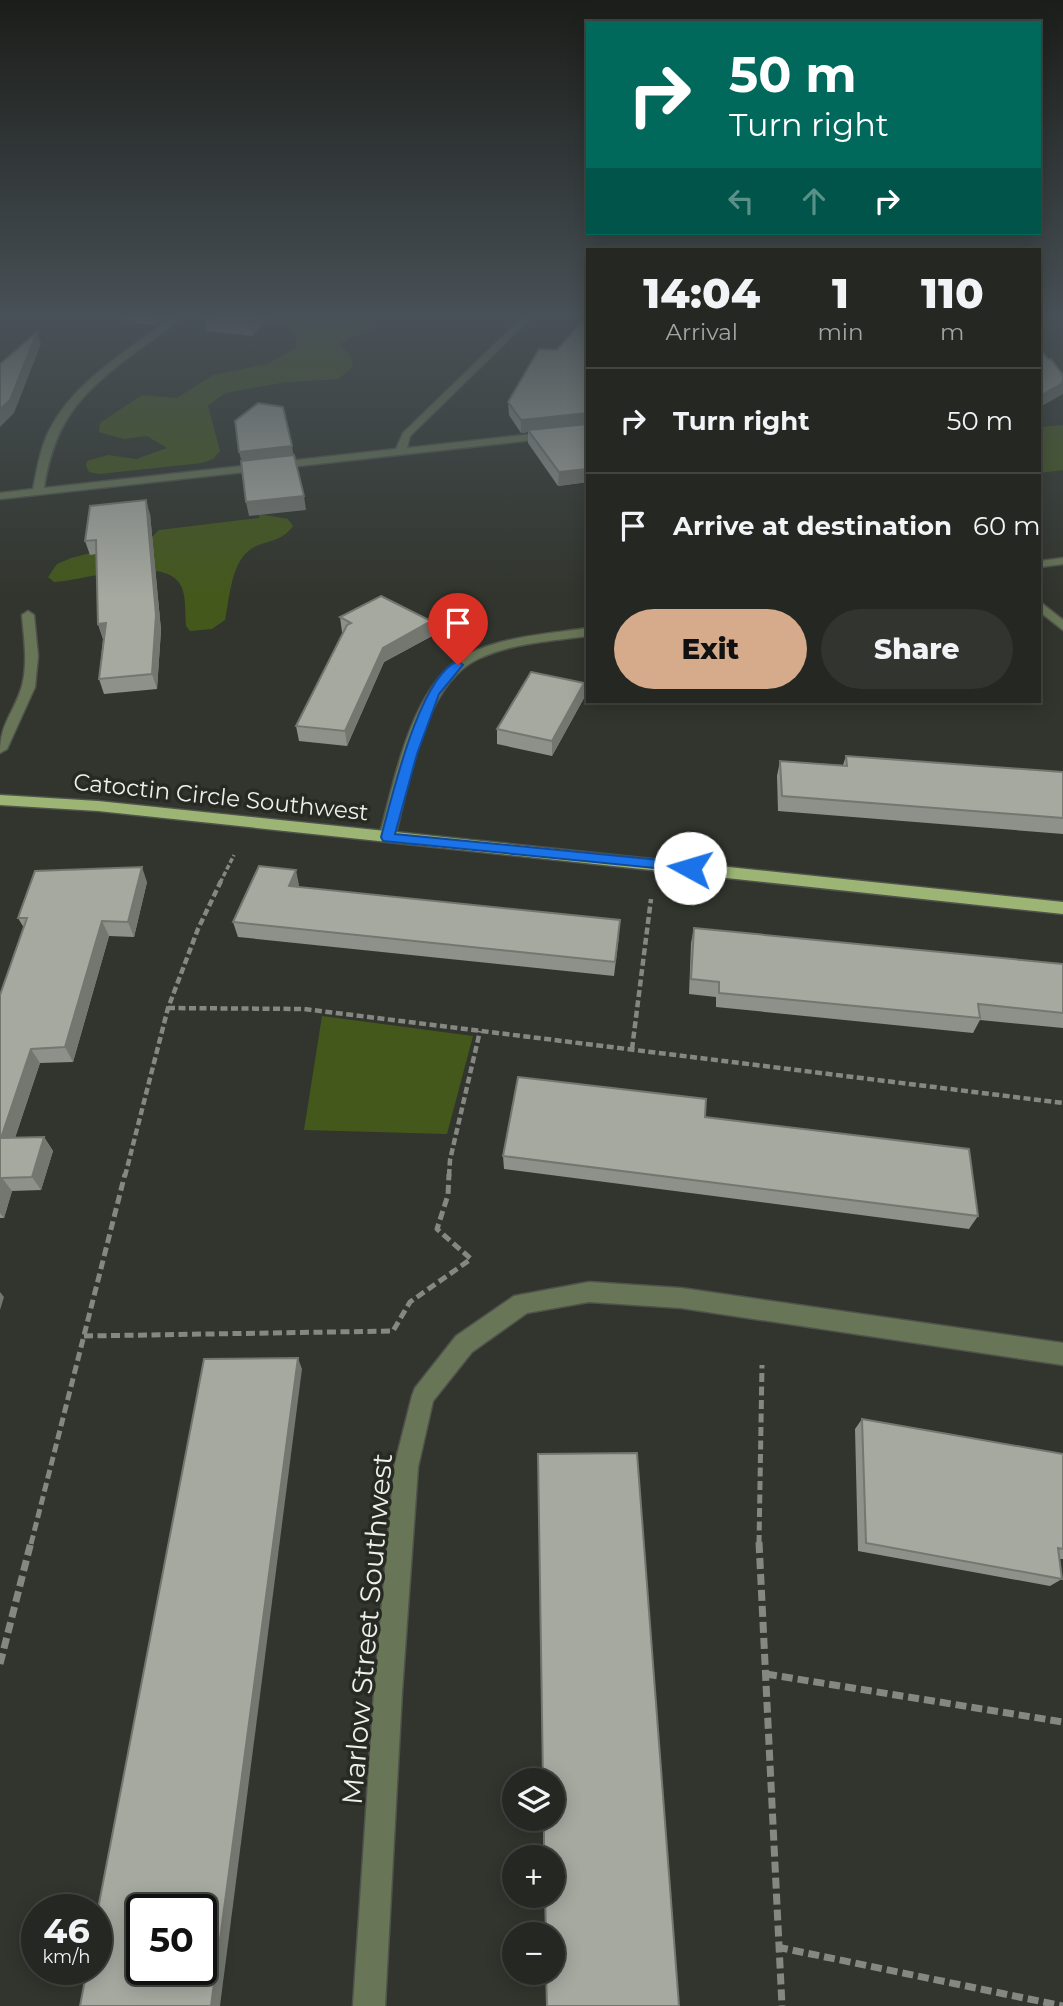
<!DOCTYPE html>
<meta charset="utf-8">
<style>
body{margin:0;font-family:Montserrat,sans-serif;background:#31342f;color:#f1f3f6;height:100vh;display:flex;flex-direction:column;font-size:26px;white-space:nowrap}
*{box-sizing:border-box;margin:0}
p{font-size:23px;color:#a3a6a5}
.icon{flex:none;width:38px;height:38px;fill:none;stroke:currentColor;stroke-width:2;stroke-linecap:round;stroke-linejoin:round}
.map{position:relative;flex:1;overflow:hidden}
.drawer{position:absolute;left:586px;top:248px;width:455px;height:455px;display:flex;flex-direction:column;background:#252822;border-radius:0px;box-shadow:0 4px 18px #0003,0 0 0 2px #424440}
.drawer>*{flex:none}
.guide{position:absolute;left:586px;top:21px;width:455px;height:214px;border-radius:0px;box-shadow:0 4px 18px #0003,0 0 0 2px #424440;background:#00695c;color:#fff;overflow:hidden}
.tools{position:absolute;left:502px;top:1768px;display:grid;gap:14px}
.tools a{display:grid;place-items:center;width:63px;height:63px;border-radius:50%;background:#252822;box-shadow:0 4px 18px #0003,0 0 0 2px #424440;font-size:35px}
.speed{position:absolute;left:21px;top:1894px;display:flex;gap:14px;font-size:35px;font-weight:700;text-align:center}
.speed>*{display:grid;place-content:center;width:91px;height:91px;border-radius:50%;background:#252822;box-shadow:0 4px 18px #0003,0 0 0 2px #424440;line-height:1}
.speed small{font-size:18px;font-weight:400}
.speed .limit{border:4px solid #111;border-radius:10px;background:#fff;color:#111}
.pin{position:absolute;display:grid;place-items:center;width:60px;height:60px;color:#fff;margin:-72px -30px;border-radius:50% 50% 50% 0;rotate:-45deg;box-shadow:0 0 7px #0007}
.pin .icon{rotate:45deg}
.me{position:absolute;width:77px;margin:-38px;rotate:276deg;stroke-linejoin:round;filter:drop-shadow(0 0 5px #0008)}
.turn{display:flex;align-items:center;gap:24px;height:147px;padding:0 28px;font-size:32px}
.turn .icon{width:91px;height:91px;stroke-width:2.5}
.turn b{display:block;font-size:49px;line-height:60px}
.lanes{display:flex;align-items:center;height:66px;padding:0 28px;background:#0003;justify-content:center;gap:35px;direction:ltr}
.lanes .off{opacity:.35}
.eta{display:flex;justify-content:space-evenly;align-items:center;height:119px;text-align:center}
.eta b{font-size:42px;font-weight:800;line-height:49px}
.primary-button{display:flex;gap:14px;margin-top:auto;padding:14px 28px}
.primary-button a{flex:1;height:80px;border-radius:42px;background:#d6ab8b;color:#111;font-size:28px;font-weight:800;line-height:80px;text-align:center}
.primary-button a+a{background:#31342f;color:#f1f3f6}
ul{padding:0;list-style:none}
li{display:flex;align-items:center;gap:21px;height:105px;padding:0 28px;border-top:2px solid #424440}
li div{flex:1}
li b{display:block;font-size:26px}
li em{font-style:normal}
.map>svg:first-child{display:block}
.green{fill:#44581c}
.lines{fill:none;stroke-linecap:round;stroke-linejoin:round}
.minor-casing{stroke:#4f534b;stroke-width:3}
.major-casing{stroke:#4f534b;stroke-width:3}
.path-far3{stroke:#858882;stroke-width:3.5;stroke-dasharray:5 2.5;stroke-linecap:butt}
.path-far2{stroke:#858882;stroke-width:4.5;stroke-dasharray:7 3.5;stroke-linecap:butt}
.path-far1{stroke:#858882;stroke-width:5;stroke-dasharray:9 4.5;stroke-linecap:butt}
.path{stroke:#858882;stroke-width:7;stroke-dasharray:11 5;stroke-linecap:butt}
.minor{fill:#687556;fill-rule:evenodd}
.major{fill:#9cb575;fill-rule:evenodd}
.wall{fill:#8e918a}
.shaded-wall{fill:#747670}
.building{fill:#a5a9a0;stroke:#747670;stroke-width:2;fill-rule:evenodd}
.route{fill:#1a73e8;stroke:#114b97;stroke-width:2}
.labels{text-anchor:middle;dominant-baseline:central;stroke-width:7;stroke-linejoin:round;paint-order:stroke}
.street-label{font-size:23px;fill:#edefea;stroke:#272a23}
.near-street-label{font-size:28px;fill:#edefea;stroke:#272a23}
</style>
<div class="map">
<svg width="1063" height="2006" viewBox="0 0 1063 2006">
<rect width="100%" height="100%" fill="#31352d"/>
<g class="green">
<path d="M 270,317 L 340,317 L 373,321 L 375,325 L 340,344 L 351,357 L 353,366 L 339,379 L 287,382 L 225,393 L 208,406 L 220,451 L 213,459 L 202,463 L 99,474 L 89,472 L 86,466 L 87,461 L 108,455 L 136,459 L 167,448 L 147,436 L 124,439 L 99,432 L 100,423 L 142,395 L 177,398 L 213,375 L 267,364 L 296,348 C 299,330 283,323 268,319 Z"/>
<polygon points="1063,425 1063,470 1040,473 1040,427"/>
<path d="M 259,514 L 288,519 L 293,526 C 283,540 271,540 256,546 C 231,557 230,597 225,620 L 212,629 L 190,631 L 186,626 C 185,614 186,598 182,588 C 168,552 83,581 54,582 L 48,577 L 57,564 L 71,558 L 151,538 L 159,530 L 259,518 Z"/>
<polygon points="322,1016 473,1036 447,1134 304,1130"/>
</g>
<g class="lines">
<defs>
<g id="minor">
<path d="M 172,317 L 181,317 C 168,330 153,340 138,350 C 83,392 55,417 44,488 L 396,449 L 403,433 L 523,317 L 532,317 L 410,436 L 407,448 L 588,428 L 588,434 L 0,499 L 0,493 L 33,489 C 37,470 40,449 49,431 C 74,381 129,350 172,317 Z"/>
<polygon points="1063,558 1063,564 1040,567 1040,561"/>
<polygon points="1040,602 1063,620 1063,630 1040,612"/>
<path d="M 28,611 L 34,615 L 38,656 L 35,687 L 7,749 L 0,753 C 0,723 14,713 22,686 C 28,663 24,639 22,615 Z"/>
<path d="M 588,628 L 588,636 C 551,641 512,643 478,659 C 423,685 409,783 395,837 L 392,841 L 382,841 L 379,837 C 395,781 411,682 468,654 C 505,636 548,634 588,628 Z"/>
<polygon points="589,1282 681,1288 1063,1343 1063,1365 681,1308 589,1302 527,1313 472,1352 433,1401 418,1467 402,1692 385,2006 353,2006 374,1692 394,1467 412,1396 415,1388 456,1336 514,1296"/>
</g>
<polygon id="major" points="0,795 98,801 1063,902 1063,914 98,811 0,805"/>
</defs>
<use href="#minor" class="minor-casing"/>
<use href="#major" class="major-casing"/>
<polyline class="path-far3" points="220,883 234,855"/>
<g class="path-far2">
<polyline points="168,1008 304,1009 1063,1103"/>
<polyline points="632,1049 651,899"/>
<polyline points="125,1176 168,1008 198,929 221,881"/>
<polyline points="449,1176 450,1160 480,1031"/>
</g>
<g class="path-far1">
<polyline points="84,1336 393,1331 410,1302 471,1259 437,1229 448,1195 449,1174"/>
<polyline points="31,1544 125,1174"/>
<polyline points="759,1544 762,1365"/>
</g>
<g class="path">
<polyline points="759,1542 782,2006"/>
<polyline points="0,1664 31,1542"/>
<polyline points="766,1674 1063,1722"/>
<polyline points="777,1947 1063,2006"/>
</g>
<use href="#minor" class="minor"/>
<use href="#major" class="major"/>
</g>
<g class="wall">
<polygon points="122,317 170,317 156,325 123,322"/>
<polygon points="270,317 252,336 207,331 205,319"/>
<polygon points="588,317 588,482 558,486 528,443 528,432 521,433 509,415 508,402"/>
<polygon points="150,514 161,630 157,689 104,694 99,679 103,639 98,624 96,554 90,555 85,541"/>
<polygon points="340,617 431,621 432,636 384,662 347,746 299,741 296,726 344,632 342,632"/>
<polygon points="584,698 552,756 497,744 497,729"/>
<polygon points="846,756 1063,772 1063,834 778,811 777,776 780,761 843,765"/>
<polygon points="147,882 134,937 109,936 73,1062 40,1063 15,1138 44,1137 53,1151 41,1190 12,1191 4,1218 0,1218 0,995 24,928 18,918"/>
<polygon points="299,885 298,887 619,935 614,976 238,937 233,922"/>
<polygon points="694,928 1063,964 1063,1028 980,1020 973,1033 716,1007 716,997 689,994 691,943"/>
<polygon points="705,1117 978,1216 969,1229 504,1169 503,1156"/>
<polygon points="862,1419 1063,1454 1063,1559 1059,1559 1062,1579 1050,1586 858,1551 855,1429"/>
</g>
<g class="shaded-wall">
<polygon points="154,317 170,317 156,325"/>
<polygon points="256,317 270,317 252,336 250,324"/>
<polygon points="37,332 41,344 14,413 0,427 0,409"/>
<polygon points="1063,383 1063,394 1040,407 1040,396"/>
<polygon points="588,413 588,426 528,430 528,432 521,433 521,420"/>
<polygon points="292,446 294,458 242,463 239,452"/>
<polygon points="588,469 588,482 558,486 559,472"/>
<polygon points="304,496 306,510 249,516 246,502"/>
<polygon points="146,500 150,514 161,630 157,689 152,674"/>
<polygon points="431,621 432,636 384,662 347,746 345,731 383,648"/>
<polygon points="106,623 103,639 98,624"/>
<polygon points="584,683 584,698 552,756 552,741"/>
<polygon points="142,867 147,882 134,937 128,922"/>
<polygon points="296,870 299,885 292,901 289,886"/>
<polygon points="102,921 109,936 73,1062 65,1047"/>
<polygon points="31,1049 40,1063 10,1152 1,1138"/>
<polygon points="44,1137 53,1151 41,1190 32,1177"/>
<polygon points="2,1178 12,1191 4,1218 0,1213 0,1184"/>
<polygon points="0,1292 4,1297 0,1310"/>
<polygon points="298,1358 302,1369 220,2006 211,2006"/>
</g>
<g class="building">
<polygon points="207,317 256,317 250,324 205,319"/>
<polygon points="586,317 588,317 588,413 521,420 508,402 539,349 557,350"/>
<polygon points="37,332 10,400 0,409 0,364"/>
<polygon points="1040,350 1048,359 1051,359 1063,375 1063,383 1040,396"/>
<polygon points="258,403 283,407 292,446 239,452 235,421"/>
<polygon points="588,424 588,469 559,472 528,430"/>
<polygon points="294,455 304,496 246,502 241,461"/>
<polygon points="146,500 156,615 152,674 99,679 106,623 98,624 96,540 85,541 90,506"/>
<polygon points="381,596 431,621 383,648 345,731 296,726 347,625 351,623 340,617"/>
<polygon points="531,672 584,683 552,741 497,729"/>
<polygon points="846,756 1063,772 1063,818 782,796 780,761 847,766"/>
<polygon points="259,866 296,870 289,886 620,920 615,962 233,922"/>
<polygon points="142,867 128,922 102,921 65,1047 31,1049 1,1138 44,1137 32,1177 2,1178 0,1184 0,995 27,918 18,918 35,871"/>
<polygon points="694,928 1063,964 1063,1013 978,1004 980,1018 719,993 719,982 691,979"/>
<polygon points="518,1077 706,1099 705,1117 969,1149 978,1216 503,1156"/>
<path d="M 298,1358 L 211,2006 L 80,2006 L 87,1969 L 96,1969 L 96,1919 L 204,1359 ZM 142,1909 L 201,1909 L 201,1969 L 142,1969 Z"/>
<polygon points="862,1419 1063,1454 1063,1549 1058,1548 1062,1579 866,1543"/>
<polygon points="637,1453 679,2006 547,2006 546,1972 553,1972 553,1934 546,1934 545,1895 553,1895 553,1857 544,1857 544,1818 553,1818 553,1780 543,1780 538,1454"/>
</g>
<linearGradient id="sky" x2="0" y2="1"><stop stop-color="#1b1d19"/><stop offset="0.53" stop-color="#485157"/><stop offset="1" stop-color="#485157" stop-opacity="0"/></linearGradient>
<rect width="1063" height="598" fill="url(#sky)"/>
<path class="route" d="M 458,661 L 463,665 L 439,694 L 417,754 L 395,834 L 690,863 L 695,865 L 695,872 L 383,841 L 381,837 C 392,798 419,676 458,661 Z"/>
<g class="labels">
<g class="street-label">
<text transform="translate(221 797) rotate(6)">Catoctin Circle Southwest</text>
</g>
<g class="near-street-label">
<text transform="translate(367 1629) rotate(-85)">Marlow Street Southwest</text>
</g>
</g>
</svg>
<div class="tools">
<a><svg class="icon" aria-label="layers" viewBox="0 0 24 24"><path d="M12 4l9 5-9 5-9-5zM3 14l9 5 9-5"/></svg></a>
<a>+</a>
<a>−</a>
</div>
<div class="speed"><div>46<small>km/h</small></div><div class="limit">50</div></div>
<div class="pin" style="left:458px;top:665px;background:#d93025"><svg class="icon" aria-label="arrive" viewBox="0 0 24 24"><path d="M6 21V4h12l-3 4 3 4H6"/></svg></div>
<svg class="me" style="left:690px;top:868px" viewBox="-20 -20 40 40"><circle r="19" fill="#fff"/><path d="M0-13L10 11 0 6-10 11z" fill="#1a73e8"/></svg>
<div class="guide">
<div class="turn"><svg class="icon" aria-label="right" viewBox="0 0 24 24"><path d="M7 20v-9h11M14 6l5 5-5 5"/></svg><div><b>50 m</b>Turn right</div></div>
<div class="lanes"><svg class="icon off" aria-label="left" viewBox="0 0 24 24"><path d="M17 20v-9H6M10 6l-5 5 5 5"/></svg><svg class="icon off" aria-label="ahead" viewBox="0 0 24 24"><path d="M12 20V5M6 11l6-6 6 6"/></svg><svg class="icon" aria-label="right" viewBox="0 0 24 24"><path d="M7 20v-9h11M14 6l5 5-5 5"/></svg></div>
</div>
<section class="drawer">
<div class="eta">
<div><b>14:04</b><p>Arrival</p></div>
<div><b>1</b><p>min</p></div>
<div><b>110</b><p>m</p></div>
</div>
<ul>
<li><svg class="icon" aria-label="right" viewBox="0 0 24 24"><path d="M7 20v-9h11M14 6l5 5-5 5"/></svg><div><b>Turn right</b></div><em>50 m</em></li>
<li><svg class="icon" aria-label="arrive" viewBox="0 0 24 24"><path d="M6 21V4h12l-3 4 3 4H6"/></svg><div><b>Arrive at destination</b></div><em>60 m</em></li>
</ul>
<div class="primary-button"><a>Exit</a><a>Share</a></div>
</section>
</div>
